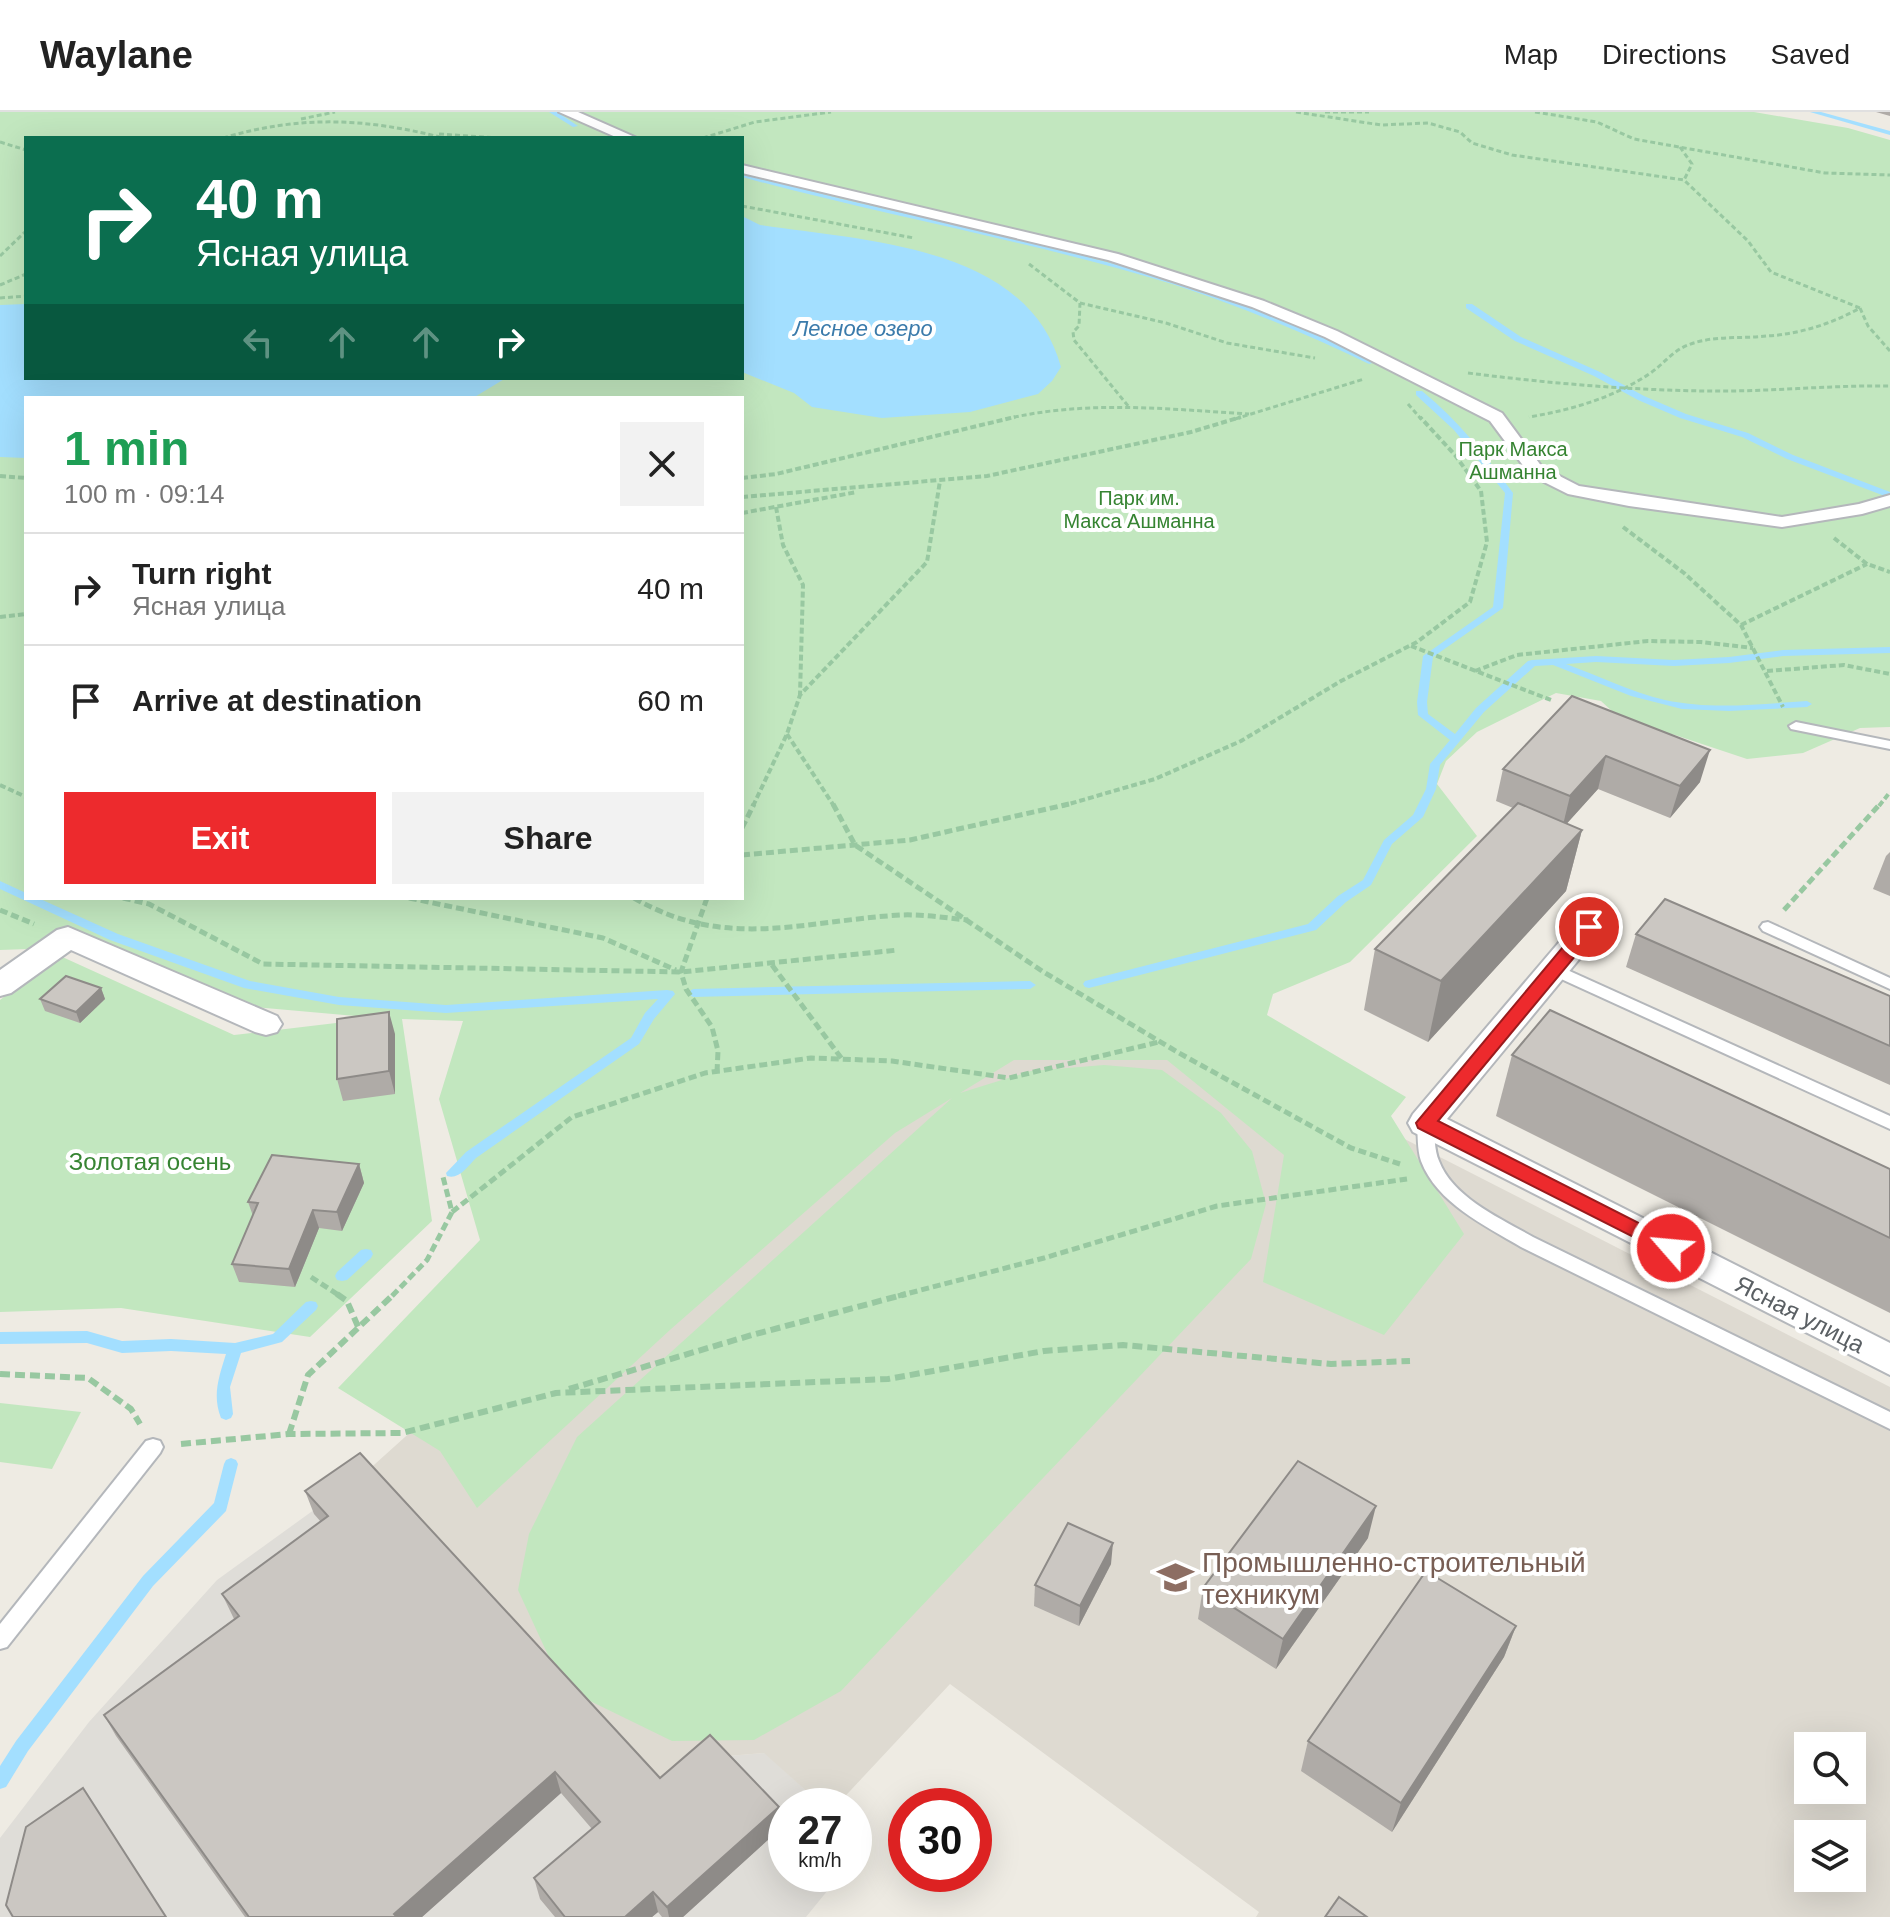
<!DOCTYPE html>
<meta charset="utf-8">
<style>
body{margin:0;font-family:Arial,sans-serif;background:#f2f2f2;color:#222;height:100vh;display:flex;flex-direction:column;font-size:30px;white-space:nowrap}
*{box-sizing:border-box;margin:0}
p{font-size:26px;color:#767676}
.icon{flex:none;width:44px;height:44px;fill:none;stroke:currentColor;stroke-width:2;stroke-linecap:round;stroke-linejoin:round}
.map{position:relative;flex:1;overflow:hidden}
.sheet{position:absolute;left:24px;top:284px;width:720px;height:504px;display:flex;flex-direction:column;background:#fff;border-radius:0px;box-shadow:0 8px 32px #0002}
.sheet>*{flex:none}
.hud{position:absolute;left:24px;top:24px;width:720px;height:244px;border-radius:0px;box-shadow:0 8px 32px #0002;background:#0b6e4f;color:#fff;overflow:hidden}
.buttons{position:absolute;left:1794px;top:1620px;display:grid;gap:16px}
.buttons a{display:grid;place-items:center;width:72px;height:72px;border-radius:0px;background:#fff;box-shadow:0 8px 32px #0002;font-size:40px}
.speed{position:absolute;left:768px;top:1676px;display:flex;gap:16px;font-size:40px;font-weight:700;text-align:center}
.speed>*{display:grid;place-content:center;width:104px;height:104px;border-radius:50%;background:#fff;box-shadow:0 8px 32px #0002;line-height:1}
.speed small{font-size:20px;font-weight:400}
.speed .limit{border:12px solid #d22;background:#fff;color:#111}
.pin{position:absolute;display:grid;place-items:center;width:68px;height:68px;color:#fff;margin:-34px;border:4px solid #fff;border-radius:50%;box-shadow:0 2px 8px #0007}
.me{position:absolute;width:88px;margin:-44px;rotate:297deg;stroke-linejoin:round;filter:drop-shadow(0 0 6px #0008)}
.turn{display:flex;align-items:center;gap:28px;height:168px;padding:0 40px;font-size:36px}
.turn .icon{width:104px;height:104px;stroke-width:2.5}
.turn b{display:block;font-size:56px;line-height:68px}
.lanes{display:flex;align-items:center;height:76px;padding:0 40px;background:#0003;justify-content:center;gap:40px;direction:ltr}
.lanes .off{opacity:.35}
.round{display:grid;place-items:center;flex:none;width:84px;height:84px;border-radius:0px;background:#f2f2f2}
.summary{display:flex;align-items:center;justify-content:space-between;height:136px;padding:0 40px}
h1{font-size:48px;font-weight:700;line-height:60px;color:#1e9e55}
.cta{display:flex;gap:16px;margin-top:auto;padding:16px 40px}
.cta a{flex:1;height:92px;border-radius:0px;background:#ed2a2d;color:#fff;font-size:32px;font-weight:700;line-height:92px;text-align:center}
.cta a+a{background:#f2f2f2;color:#222}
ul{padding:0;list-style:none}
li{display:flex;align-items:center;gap:24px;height:112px;padding:0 40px;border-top:2px solid #e0e0e0}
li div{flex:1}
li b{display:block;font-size:30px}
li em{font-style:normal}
header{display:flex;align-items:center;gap:48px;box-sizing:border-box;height:112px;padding:0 40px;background:#fff;border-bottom:2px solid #e0e0e0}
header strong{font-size:38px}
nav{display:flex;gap:44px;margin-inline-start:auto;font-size:28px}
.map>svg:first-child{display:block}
.industrial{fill:#dfddd8}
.education{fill:#dedad1;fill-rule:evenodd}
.green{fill:#c2e7bf;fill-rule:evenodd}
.water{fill:#a3dfff}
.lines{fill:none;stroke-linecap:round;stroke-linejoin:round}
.stream{fill:#a3dfff;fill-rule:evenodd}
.service-casing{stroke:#b4b7bb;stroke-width:4}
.pedestrian-casing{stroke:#b4b7bb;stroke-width:4}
.minor-casing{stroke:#b4b7bb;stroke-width:4}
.path-far3{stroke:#98c8a1;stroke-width:3;stroke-dasharray:5 3;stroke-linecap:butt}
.path-far2{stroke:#98c8a1;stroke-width:4;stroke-dasharray:6 3;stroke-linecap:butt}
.path-far1{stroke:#98c8a1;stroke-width:5;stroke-dasharray:8 4;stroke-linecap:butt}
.path{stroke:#98c8a1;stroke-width:6;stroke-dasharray:10 5;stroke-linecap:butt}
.service{fill:#fff;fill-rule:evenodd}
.pedestrian{fill:#fff;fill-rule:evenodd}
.minor{fill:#fff;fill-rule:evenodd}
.wall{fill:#afaba7}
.shaded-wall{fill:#8e8b88}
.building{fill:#cbc7c2;stroke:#8e8b88;stroke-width:2}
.route{fill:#ed2a2d;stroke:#9a1b1d;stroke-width:2}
.labels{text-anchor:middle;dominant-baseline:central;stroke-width:8;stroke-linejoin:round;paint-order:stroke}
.far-park-label{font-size:20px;fill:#368432;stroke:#fff}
.far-water-label{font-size:22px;font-style:italic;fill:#3b7bab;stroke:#fff}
.park-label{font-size:24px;fill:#368432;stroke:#fff}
.street-label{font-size:24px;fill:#5b6064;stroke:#fff}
.near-education-label{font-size:28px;fill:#785e54;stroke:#fff;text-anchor:start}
</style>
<header>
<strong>Waylane</strong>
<nav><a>Map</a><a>Directions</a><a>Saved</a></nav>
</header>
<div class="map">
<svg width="1890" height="1805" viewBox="0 0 1890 1805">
<rect width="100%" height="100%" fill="#eeebe3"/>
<polygon class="industrial" points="365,1361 704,1646 765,1641 823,1694 786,1694 786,1762 841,1762 806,1805 0,1805 0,1726 89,1610 217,1468"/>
<path class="education" d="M 1199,922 L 1890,1275 L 1890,1805 L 1256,1805 L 1259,1800 L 950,1572 L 836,1694 L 823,1694 L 764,1641 L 704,1646 L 661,1679 L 365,1361 L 455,1280 L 1000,934 ZM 1808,1634 L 1852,1634 L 1852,1678 L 1808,1678 ZM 1808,1722 L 1852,1722 L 1852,1766 L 1808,1766 Z"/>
<g class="green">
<path d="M 0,0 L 1754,0 L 1848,16 L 1890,28 L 1890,615 L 1860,616 L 1803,641 L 1747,647 L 1675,623 L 1626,612 L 1601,589 L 1556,581 L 1477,620 L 1446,649 L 1437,672 L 1477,724 L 1350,850 L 1273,882 L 1267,903 L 1406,985 L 1391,1004 L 1464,1122 L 1384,1223 L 1263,1170 L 1284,1043 L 1167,948 L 1014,948 L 960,981 L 1031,959 L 1104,953 L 1162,958 L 1221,1001 L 1252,1039 L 1266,1092 L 1251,1147 L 841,1579 L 754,1628 L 672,1629 L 586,1587 L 548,1543 L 518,1478 L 529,1422 L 577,1325 L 952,986 L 895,1021 L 671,1217 L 477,1396 L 440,1339 L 338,1276 L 480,1128 L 439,987 L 463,909 L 402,907 L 432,1109 L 310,1225 L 121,1196 L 0,1200 L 0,888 L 58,843 L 234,923 L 378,906 L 220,892 L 83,835 L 0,838 ZM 26,26 L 742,26 L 742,266 L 26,266 ZM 26,286 L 742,286 L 742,786 L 26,786 Z"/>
<polygon points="0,1291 81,1300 52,1357 0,1350"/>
</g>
<g class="water">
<path d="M 742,104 L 760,113 C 864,129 1028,133 1061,255 L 1052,269 L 1038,282 L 970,300 L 882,306 L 812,295 L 794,281 L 742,260 Z"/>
<polygon points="26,192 26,266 506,266 473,286 26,286 26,346 0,345 0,193"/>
</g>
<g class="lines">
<g class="stream">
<polygon points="549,0 557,0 578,14 573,15"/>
<polygon points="1810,0 1821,0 1890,19 1890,23"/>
<path d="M 742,61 L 842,87 L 1047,134 L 1177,169 L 1291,210 L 1376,250 L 1369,252 C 1305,221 1240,194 1172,172 C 1031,129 885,104 742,65 Z"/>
<polygon points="1466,192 1472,192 1521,225 1600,260 1644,284 1686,302 1748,321 1793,343 1890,380 1890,386 1787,347 1742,325 1680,306 1638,288 1594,264 1515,229 1466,196"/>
<path d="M 1416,279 L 1422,279 C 1458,308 1486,344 1513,381 L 1503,496 L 1433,545 L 1427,590 L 1428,602 L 1455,622 L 1476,596 L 1528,549 L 1532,548 L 1596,544 L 1674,548 L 1729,545 L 1783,538 L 1890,535 L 1890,541 L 1783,544 L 1729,551 L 1674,554 L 1596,550 L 1566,552 C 1599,564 1631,580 1665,588 C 1711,598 1760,592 1807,589 L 1812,592 L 1807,595 L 1729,599 L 1682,597 L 1631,584 L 1553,553 L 1535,554 L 1484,600 L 1440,653 L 1436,677 L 1423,705 L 1392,732 L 1371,773 L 1346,790 L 1316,818 L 1089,876 L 1085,875 L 1083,872 L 1085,869 L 1089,868 L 1308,812 L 1338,784 L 1363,768 L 1384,728 L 1413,703 L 1426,677 L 1430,652 L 1450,628 L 1418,603 L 1417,590 L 1423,544 L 1493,495 L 1505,381 L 1454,318 L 1416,283 Z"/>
<path d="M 0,769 L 26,781 L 26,786 L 38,786 L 118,822 L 250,869 L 339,885 L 446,893 L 667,878 L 673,879 L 675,882 L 654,907 L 639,932 L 476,1046 C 468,1054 459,1068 447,1064 L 446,1061 L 466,1040 L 631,926 L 645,901 L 658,887 L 446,901 L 339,893 L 244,876 L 110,828 L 0,777 Z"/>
<polygon points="1030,869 1036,873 1030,877 693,885 687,881 693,877"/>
<polygon points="366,1137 371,1138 373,1142 371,1146 347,1168 342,1169 337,1168 335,1164 337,1160 361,1138"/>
<path d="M 311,1189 L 316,1190 L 318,1194 L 316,1198 L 282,1230 L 241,1241 L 230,1275 L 233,1302 L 231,1306 L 226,1308 L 221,1306 C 212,1283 219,1265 226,1242 L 171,1239 L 122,1241 L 87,1231 L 0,1232 L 0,1220 L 87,1219 L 122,1229 L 171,1227 L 235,1231 L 273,1222 L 306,1190 Z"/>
<polygon points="231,1346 236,1348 238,1352 226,1399 153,1474 28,1639 6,1675 0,1677 0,1654 16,1629 143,1464 214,1391 224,1352 226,1348"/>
</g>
<defs>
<g id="service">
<polygon points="1796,610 1890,629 1890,637 1791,617 1789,614"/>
<polygon points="1768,810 1890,866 1890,877 1763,819 1760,815 1763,811"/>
<polygon points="1554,852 1890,1004 1890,1017 1548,861 1546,857 1548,853"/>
<path d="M 1425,1005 L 1431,1007 L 1433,1011 C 1435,1023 1434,1038 1439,1049 C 1453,1086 1502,1107 1533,1125 L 1890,1300 L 1890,1317 L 1521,1135 C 1484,1113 1437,1091 1421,1049 C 1417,1037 1418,1023 1417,1011 L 1419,1007 Z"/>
<polygon points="153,1327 160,1329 163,1335 160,1341 7,1535 0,1537 0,1512 146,1329"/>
</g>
<g id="pedestrian">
<polygon points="559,0 578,0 637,26 618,26"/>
<polygon points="742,53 1118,142 1264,189 1337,219 1502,301 1542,355 1579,374 1782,405 1859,392 1890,383 1890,394 1862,402 1782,415 1629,394 1568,382 1530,363 1490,309 1325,225 1252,195 1108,148 742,61"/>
</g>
<g id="minor">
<polygon points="1589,805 1600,808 1604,815 1600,822 1447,1007 1890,1231 1890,1263 1413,1020 1408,1011 1413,1002 1578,808"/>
<polygon points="68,815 277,904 282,912 277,920 266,923 255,920 71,838 11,881 0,884 0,858 57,818"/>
</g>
</defs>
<use href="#service" class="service-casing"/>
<use href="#pedestrian" class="pedestrian-casing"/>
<use href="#minor" class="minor-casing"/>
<g class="path-far3">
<path d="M 1296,0 L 1381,13 L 1428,11 L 1460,20 L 1472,31 L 1512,43 L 1684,68 L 1748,129 L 1771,160 L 1860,196 C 1831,212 1800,222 1767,224 C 1741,227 1713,223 1688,233 C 1672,239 1663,253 1649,262 C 1613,286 1571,298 1529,305"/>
<polyline points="1325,0 1369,0"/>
<polyline points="1535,0 1597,10 1634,27 1825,61 1890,63"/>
<polyline points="301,7 335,0"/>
<polyline points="439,22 498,26"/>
<path d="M 223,26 C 301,3 365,6 444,26"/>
<polyline points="703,26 755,10 831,0"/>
<polyline points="0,30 26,38"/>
<polyline points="1680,35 1692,52 1684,68"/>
<polyline points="742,94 914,126"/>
<polyline points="0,144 26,119"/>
<polyline points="1029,152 1080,191 1079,214 1073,220 1074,228 1129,295"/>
<polyline points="0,173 26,162"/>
<polyline points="0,186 26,184"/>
<polyline points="1080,191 1166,211 1227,231 1315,246"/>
<polyline points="1860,196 1868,214 1890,239"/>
<path d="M 1468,261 C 1547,271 1627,278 1706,279 C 1767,280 1829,273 1890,274"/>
<polyline points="1408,292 1421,307"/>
<path d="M 1006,307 C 1085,288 1168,297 1249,302"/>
<polyline points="1235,307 1364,267"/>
</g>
<g class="path-far2">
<polyline points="0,364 26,366"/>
<polyline points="742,366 776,362 1015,305"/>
<polyline points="742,385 987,364 1191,320 1241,305"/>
<polyline points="776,395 783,433 803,473 800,583"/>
<polyline points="742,401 857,380"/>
<polyline points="1623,415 1684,461 1741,513 1783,595"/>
<polyline points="1834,426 1867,452 1890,460"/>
<polyline points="0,505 26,502"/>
<polyline points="1741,513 1867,452"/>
<polyline points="1411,534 1551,588"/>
<polyline points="1475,559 1517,543 1648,529 1701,530 1753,536"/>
<polyline points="1767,559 1844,553 1890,562"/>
<polyline points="787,622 834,694"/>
<polyline points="0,673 26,685"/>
<polyline points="753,694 787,622 800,583 927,450 940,369"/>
<polyline points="1062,694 1155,667 1241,629 1341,569 1417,530 1470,490 1487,430 1481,379 1455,343 1420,305"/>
<polyline points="1879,694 1890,680"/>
</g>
<g class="path-far1">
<polyline points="833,692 855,733 1042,859 1179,941 1351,1036 1400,1052"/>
<polyline points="742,716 754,692"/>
<polyline points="742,743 910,728 1069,692"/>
<polyline points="123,786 149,792 263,852 681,860 898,838"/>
<polyline points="409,786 603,826 676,858"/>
<path d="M 634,786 C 725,839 803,809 900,803 C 923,802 945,806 968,808"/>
<polyline points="707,786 681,860 686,877 712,915 718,939 717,960"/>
<polyline points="0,798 34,812"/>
<polyline points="1784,798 1880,692"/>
<polyline points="772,853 842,947"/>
<polyline points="452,1100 572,1005 705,961 811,946 892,949 1009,966 1159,930"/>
<polyline points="311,1165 340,1184"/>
<polyline points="392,1184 427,1148 452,1100 443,1065"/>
<polyline points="898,1184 1044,1146 1217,1094 1407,1067"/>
</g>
<g class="path">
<polyline points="337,1182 347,1189 359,1217"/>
<polyline points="0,1262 88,1266 131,1297 140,1312"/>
<polyline points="569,1277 752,1223 906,1182"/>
<polyline points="289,1322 308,1263 394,1182"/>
<polyline points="181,1332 289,1322 402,1321 556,1281 888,1267 1044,1239 1123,1233 1331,1252 1410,1249"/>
</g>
<use href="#service" class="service"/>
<use href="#pedestrian" class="pedestrian"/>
<use href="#minor" class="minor"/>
</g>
<g class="wall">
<polygon points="1876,0 1890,0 1890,4"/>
<polygon points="1572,584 1700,670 1670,706 1598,677 1566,712 1582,718 1566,779 1428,930 1364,898 1375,837 1513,696 1496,689 1503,657"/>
<polygon points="1890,740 1890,784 1873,777 1886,744"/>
<polygon points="1636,822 1890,884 1890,973 1626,855"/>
<polygon points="101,876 105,887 80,911 45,899 40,887"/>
<polygon points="395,922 395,982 343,989 337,967"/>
<polygon points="1512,943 1890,1057 1890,1201 1496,1004"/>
<polygon points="359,1052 364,1071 342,1119 319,1116 295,1175 239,1170 232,1152 253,1104 248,1090"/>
<polygon points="305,1379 660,1666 779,1695 781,1716 683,1805 662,1805 658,1800 652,1805 555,1805 540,1787 534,1766 592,1717 561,1681 422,1805 245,1805 116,1624 104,1603 234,1507 222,1482 321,1410 314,1402"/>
<polygon points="1368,1426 1276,1557 1198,1507 1203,1476"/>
<polygon points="1111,1452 1079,1514 1034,1494 1035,1473"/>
<polygon points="1516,1514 1504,1545 1392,1720 1301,1659 1308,1629"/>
</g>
<g class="shaded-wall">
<polygon points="1710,638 1700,670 1670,706 1680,674"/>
<polygon points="1606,644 1598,677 1562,717 1570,684"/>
<polygon points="1582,718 1566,779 1428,930 1441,869"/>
<polygon points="101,876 105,887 80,911 76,900"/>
<polygon points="389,900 395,922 395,982 389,959"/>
<polygon points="359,1052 364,1071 342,1119 337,1100"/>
<polygon points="313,1098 319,1116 295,1175 289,1157"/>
<polygon points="1376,1394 1368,1426 1276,1557 1283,1527"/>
<polygon points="1113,1431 1111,1452 1079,1514 1080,1494"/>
<polygon points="1516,1514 1504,1545 1392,1720 1401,1691"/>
<polygon points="555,1660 561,1681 422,1805 396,1805 394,1802"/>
<polygon points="779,1695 781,1716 683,1805 669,1805 667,1795"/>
<polygon points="653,1780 658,1800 652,1805 625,1805"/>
</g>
<g class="building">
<polygon points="1572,584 1710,638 1680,674 1606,644 1570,684 1503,657"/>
<polygon points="1518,691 1582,718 1441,869 1375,837"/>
<polygon points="1665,787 1890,884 1890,934 1636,822"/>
<polygon points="66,864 101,876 76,900 40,887"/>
<polygon points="1550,898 1890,1057 1890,1126 1512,943"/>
<polygon points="389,900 389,959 337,967 337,907"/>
<polygon points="272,1043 359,1052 337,1100 313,1098 289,1157 232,1152 258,1091 248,1090"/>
<polygon points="360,1341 660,1666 710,1623 779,1695 667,1795 653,1780 625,1805 565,1805 534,1766 600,1710 555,1660 394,1802 397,1805 249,1805 104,1603 239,1504 222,1482 328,1404 305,1379"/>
<polygon points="1298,1349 1376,1394 1283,1527 1203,1476"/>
<polygon points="1068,1411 1113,1431 1080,1494 1035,1473"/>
<polygon points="1426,1459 1516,1514 1401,1691 1308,1629"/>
<polygon points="83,1676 166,1805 13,1805 6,1793 26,1715"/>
<polygon points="1339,1785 1367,1805 1325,1805"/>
</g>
<polygon class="route" points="1589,809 1598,815 1596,819 1438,1009 1678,1131 1681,1136 1678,1142 1671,1144 1418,1016 1416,1011 1583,811"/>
<defs>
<symbol id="university-bare" viewBox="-9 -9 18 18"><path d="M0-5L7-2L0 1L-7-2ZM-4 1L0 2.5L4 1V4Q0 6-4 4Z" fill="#8d6e63" stroke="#fff" stroke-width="2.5" paint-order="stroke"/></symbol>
</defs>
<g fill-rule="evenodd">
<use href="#university-bare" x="1150" y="1440" width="51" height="51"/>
</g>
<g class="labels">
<g class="far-park-label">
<text x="1513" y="337">Парк Макса<tspan x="1513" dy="23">Ашманна</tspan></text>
<text x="1139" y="386">Парк им.<tspan x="1139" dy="23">Макса Ашманна</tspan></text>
</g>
<g class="far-water-label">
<text x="863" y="216">Лесное озеро</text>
</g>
<g class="park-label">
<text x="150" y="1049">Золотая осень</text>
</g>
<g class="street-label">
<text transform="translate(1800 1202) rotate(27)">Ясная улица</text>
</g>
<g class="near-education-label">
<text x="1202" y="1450">Промышленно-строительный<tspan x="1202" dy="32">техникум</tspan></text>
</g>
</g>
</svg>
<div class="buttons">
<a><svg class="icon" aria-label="search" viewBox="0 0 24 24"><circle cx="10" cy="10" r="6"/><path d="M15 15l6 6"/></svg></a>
<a><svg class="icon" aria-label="layers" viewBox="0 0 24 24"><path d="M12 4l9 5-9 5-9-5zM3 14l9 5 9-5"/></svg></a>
</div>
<div class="speed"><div>27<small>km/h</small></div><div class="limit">30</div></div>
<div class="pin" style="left:1589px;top:815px;background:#d93025"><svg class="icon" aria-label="arrive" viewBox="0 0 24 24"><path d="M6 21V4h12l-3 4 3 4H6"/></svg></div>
<svg class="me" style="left:1671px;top:1136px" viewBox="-20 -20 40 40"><circle r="17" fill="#ed2a2d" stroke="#fff" stroke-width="3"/><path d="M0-11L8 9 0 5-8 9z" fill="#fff"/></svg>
<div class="hud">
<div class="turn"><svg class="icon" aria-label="right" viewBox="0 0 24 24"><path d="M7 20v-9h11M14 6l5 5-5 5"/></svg><div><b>40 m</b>Ясная улица</div></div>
<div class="lanes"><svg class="icon off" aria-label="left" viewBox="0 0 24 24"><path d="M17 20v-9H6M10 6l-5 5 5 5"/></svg><svg class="icon off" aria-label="ahead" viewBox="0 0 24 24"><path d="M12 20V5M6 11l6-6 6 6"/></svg><svg class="icon off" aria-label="ahead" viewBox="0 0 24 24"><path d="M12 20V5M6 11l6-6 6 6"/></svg><svg class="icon" aria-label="right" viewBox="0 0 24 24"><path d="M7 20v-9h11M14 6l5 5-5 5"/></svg></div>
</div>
<section class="sheet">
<div class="summary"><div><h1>1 min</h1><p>100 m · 09:14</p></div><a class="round"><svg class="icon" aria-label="close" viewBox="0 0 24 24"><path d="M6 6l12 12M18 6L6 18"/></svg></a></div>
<ul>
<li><svg class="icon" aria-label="right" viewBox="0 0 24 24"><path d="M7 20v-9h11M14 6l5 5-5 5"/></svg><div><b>Turn right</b><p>Ясная улица</p></div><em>40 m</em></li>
<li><svg class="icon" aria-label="arrive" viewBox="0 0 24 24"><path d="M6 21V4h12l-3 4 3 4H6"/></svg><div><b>Arrive at destination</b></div><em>60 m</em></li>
</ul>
<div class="cta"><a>Exit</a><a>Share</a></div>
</section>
</div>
